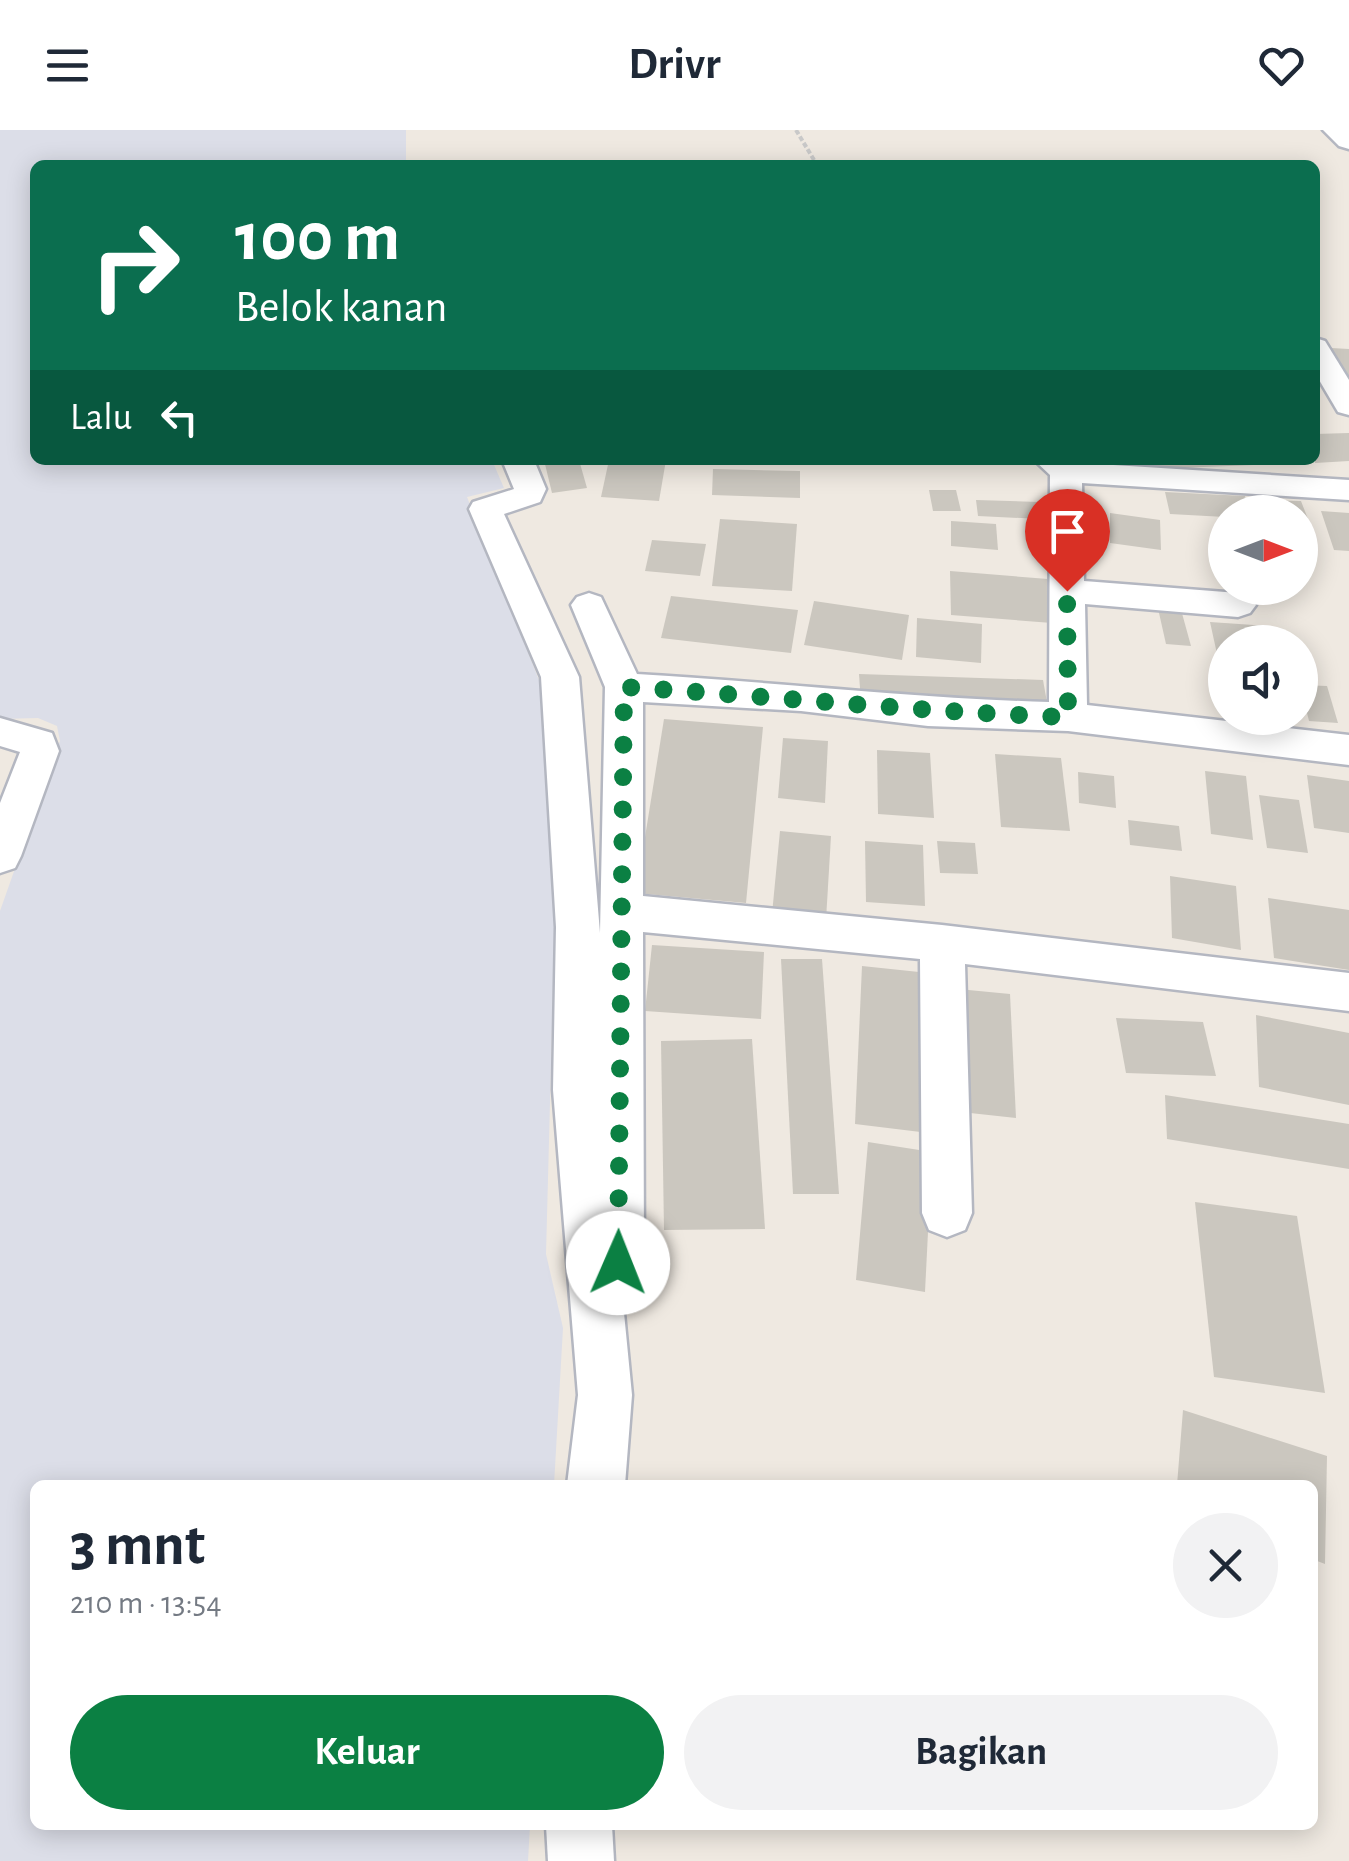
<!DOCTYPE html>
<html lang="id">
<meta charset="utf-8">
<style>
body{margin:0;font-family:"Alegreya Sans",sans-serif;background:#f2f2f3;color:#1f2937;height:100vh;display:flex;flex-direction:column;font-size:38px;white-space:nowrap}
*{box-sizing:border-box;margin:0}
p{font-size:32px;color:#747a83}
.icon{flex:none;width:55px;height:55px;fill:none;stroke:currentColor;stroke-width:2;stroke-linecap:round;stroke-linejoin:round}
.map{position:relative;flex:1;overflow:hidden}
.sheet{position:absolute;left:30px;top:1350px;width:1288px;height:350px;display:flex;flex-direction:column;background:#fff;border-radius:15px;box-shadow:0 5px 25px #0003}
.sheet>*{flex:none}
.guide{position:absolute;left:30px;top:30px;width:1290px;height:305px;border-radius:15px;box-shadow:0 5px 25px #0003;background:#0b6e4f;color:#fff;overflow:hidden}
.needle{width:65px;rotate:90deg}
.controls{position:absolute;left:1208px;top:365px;display:grid;gap:20px}
.controls a{display:grid;place-items:center;width:110px;height:110px;border-radius:50%;background:#fff;box-shadow:0 5px 25px #0003;font-size:50px}
.pin{position:absolute;display:grid;place-items:center;width:85px;height:85px;color:#fff;margin:-102px -42px;border-radius:50% 50% 50% 0;rotate:-45deg;box-shadow:0 0 10px #0007}
.pin .icon{rotate:45deg}
.me{position:absolute;width:110px;margin:-55px;rotate:1deg;stroke-linejoin:round;filter:drop-shadow(0 0 8px #0008)}
.turn{display:flex;align-items:center;gap:35px;height:210px;padding:0 40px;font-size:45px}
.turn .icon{width:130px;height:130px;stroke-width:2.5}
.turn b{display:block;font-size:70px;line-height:85px}
.then{display:flex;align-items:center;height:95px;padding:0 40px;background:#0003;gap:20px;font-size:38px}
.round{display:grid;place-items:center;flex:none;width:105px;height:105px;border-radius:52px;background:#f2f2f3}
.summary{display:flex;align-items:center;justify-content:space-between;height:170px;padding:0 40px}
h1{font-size:60px;font-weight:700;line-height:75px}
.action{display:flex;gap:20px;margin-top:auto;padding:20px 40px}
.action a{flex:1;height:115px;border-radius:60px;background:#0b8043;color:#fff;font-size:40px;font-weight:700;line-height:115px;text-align:center}
.action a+a{background:#f2f2f3;color:#1f2937}
header{display:flex;justify-content:space-between;align-items:center;height:130px;padding:0 40px;background:#fff;font-size:45px;font-weight:700}
.map>svg:first-child{display:block}
.airport{fill:#dcdee8}
.building{fill:#cbc7bf}
.lines{fill:none;stroke-linecap:round;stroke-linejoin:round}
.street-casing{stroke:#b4b7c1;stroke-width:5}
.secondary-casing{stroke:#b4b7c1;stroke-width:5}
.path{stroke:#c9c9c9;stroke-width:4;stroke-dasharray:5 2.5;stroke-linecap:butt}
.street{fill:#fff;fill-rule:evenodd}
.secondary{fill:#fff;fill-rule:evenodd}
.route{stroke:#0b8043;stroke-width:18;stroke-dasharray:0 32.4}
</style>
<header><svg class="icon" aria-label="menu" viewBox="0 0 24 24"><path d="M4 6h16M4 12h16M4 18h16"/></svg>Drivr<svg class="icon" aria-label="heart" viewBox="0 0 24 24"><path d="M12 20l-8-8c-3-5 5-10 8-4 3-6 11-1 8 4z"/></svg></header>
<div class="map">
<svg width="1349" height="1731" viewBox="0 0 1349 1731">
<rect width="100%" height="100%" fill="#efe9e1"/>
<polygon class="airport" points="0,0 406,0 406,35 35,35 35,330 492,330 504,358 467,367 544,563 555,784 546,1124 563,1198 554,1355 35,1355 35,1695 530,1695 528,1731 0,1731 0,781 60,611 57,596 38,588 0,589"/>
<g class="building">
<polygon points="1331,218 1349,219 1349,257"/>
<polygon points="1349,303 1349,331 1315,333 1315,304"/>
<polygon points="544,330 579,330 587,358 552,363"/>
<polygon points="609,330 666,330 659,371 601,367"/>
<polygon points="1124,330 1305,330 1305,333 1129,340"/>
<polygon points="713,339 800,341 800,368 712,365"/>
<polygon points="929,360 956,360 961,381 933,381"/>
<polygon points="1165,362 1245,366 1250,382 1225,382 1225,387 1170,384"/>
<polygon points="976,370 1039,372 1042,389 978,386"/>
<polygon points="1264,370 1301,371 1313,402 1300,402 1300,382 1268,382"/>
<polygon points="1321,381 1349,383 1349,421 1334,420"/>
<polygon points="1110,383 1160,390 1161,420 1110,413"/>
<polygon points="720,389 797,394 792,461 712,456"/>
<polygon points="951,391 996,394 998,420 951,416"/>
<polygon points="652,410 706,414 700,446 645,441"/>
<polygon points="950,441 1048,449 1052,493 951,485"/>
<polygon points="671,466 798,480 791,523 661,508"/>
<polygon points="814,471 909,485 902,530 804,515"/>
<polygon points="1157,474 1180,476 1191,516 1166,514"/>
<polygon points="917,488 982,494 981,533 916,527"/>
<polygon points="1210,492 1268,496 1273,512 1225,512 1223,551"/>
<polygon points="859,544 1043,550 1048,578 861,572"/>
<polygon points="1300,555 1327,556 1338,593 1309,591"/>
<polygon points="664,589 763,597 746,773 636,763"/>
<polygon points="783,608 828,611 825,673 778,668"/>
<polygon points="877,620 930,623 934,688 878,684"/>
<polygon points="995,624 1061,628 1070,701 1001,697"/>
<polygon points="1205,641 1246,646 1253,710 1211,704"/>
<polygon points="1078,642 1114,646 1116,678 1079,673"/>
<polygon points="1307,645 1349,651 1349,703 1314,698"/>
<polygon points="1259,665 1299,670 1308,723 1267,718"/>
<polygon points="1128,690 1179,696 1182,721 1130,715"/>
<polygon points="780,701 831,706 826,790 772,784"/>
<polygon points="865,711 923,715 925,776 866,772"/>
<polygon points="937,711 975,713 978,744 940,743"/>
<polygon points="1170,746 1236,756 1241,820 1172,808"/>
<polygon points="1268,768 1349,780 1349,840 1274,828"/>
<polygon points="652,815 764,822 761,889 645,881"/>
<polygon points="781,829 822,829 839,1064 793,1064"/>
<polygon points="862,836 938,844 937,1004 855,994"/>
<polygon points="958,859 1010,864 1016,988 961,982"/>
<polygon points="1256,885 1349,903 1349,975 1259,957"/>
<polygon points="1116,888 1203,892 1216,946 1126,943"/>
<polygon points="752,909 765,1099 664,1100 661,911"/>
<polygon points="1165,965 1349,994 1349,1039 1167,1009"/>
<polygon points="868,1012 932,1022 925,1162 856,1150"/>
<polygon points="1195,1072 1297,1086 1325,1263 1214,1247"/>
<polygon points="1183,1280 1327,1326 1325,1434 1312,1429 1312,1355 1177,1355"/>
</g>
<g class="lines">
<defs>
<g id="street">
<polygon points="1315,208 1325,211 1349,250 1349,285 1338,282 1315,243"/>
<path d="M 502,330 L 534,330 L 546,359 L 540,372 L 504,384 L 579,547 L 600,803 L 605,557 L 571,475 L 577,467 L 589,463 L 601,467 L 637,544 C 775,552 911,568 1049,572 L 1050,345 L 1034,330 L 1349,350 L 1349,370 L 1082,353 L 1084,451 L 1238,463 L 1250,467 L 1256,475 L 1250,483 L 1238,487 L 1085,474 L 1087,575 L 1349,605 L 1349,635 L 1068,601 L 928,596 L 801,581 L 643,572 L 643,766 L 942,795 L 1349,843 L 1349,881 L 965,834 L 972,1083 L 965,1100 L 947,1107 L 929,1100 L 922,1083 L 920,829 L 643,802 L 644,1128 L 636,1146 L 621,1152 L 632,1265 L 625,1355 L 567,1355 L 578,1265 L 553,960 L 556,797 L 541,547 L 469,379 L 473,372 L 514,359 Z"/>
<polygon points="0,588 52,603 59,621 21,726 15,738 0,743 0,673 20,622 0,616"/>
<polygon points="546,1695 612,1695 614,1731 548,1731"/>
</g>
<polygon id="secondary" points="1323,0 1349,0 1349,19 1339,16"/>
</defs>
<use href="#street" class="street-casing"/>
<use href="#secondary" class="secondary-casing"/>
<polyline class="path" points="796,0 817,35"/>
<use href="#street" class="street"/>
<use href="#secondary" class="secondary"/>
</g>
<g class="lines">
<path class="route" d="M 618,1133 L 624,557 C 772,566 920,582 1068,587 L 1067,461"/>
</g>
</svg>
<div class="controls">
<a><svg class="needle" viewBox="-14 -14 28 28"><path d="M0-13l5 13h-10z" fill="#e53935"/><path d="M0 13l5-13h-10z" fill="#747a83"/></svg></a>
<a><svg class="icon" aria-label="sound" viewBox="0 0 24 24"><path d="M4 9h4l5-4v14l-5-4H4zM17 9q2 3 0 6"/></svg></a>
</div>
<div class="pin" style="left:1067px;top:461px;background:#d93025"><svg class="icon" aria-label="arrive" viewBox="0 0 24 24"><path d="M6 21V4h12l-3 4 3 4H6"/></svg></div>
<svg class="me" style="left:618px;top:1133px" viewBox="-20 -20 40 40"><circle r="19" fill="#fff"/><path d="M0-13L10 11 0 6-10 11z" fill="#0b8043"/></svg>
<div class="guide">
<div class="turn"><svg class="icon" aria-label="right" viewBox="0 0 24 24"><path d="M7 20v-9h11M14 6l5 5-5 5"/></svg><div><b>100 m</b>Belok kanan</div></div>
<div class="then">Lalu<svg class="icon" aria-label="left" viewBox="0 0 24 24"><path d="M17 20v-9H6M10 6l-5 5 5 5"/></svg></div>
</div>
<section class="sheet">
<div class="summary"><div><h1>3 mnt</h1><p>210 m · 13:54</p></div><a class="round"><svg class="icon" aria-label="close" viewBox="0 0 24 24"><path d="M6 6l12 12M18 6L6 18"/></svg></a></div>
<div class="action"><a>Keluar</a><a>Bagikan</a></div>
</section>
</div>
